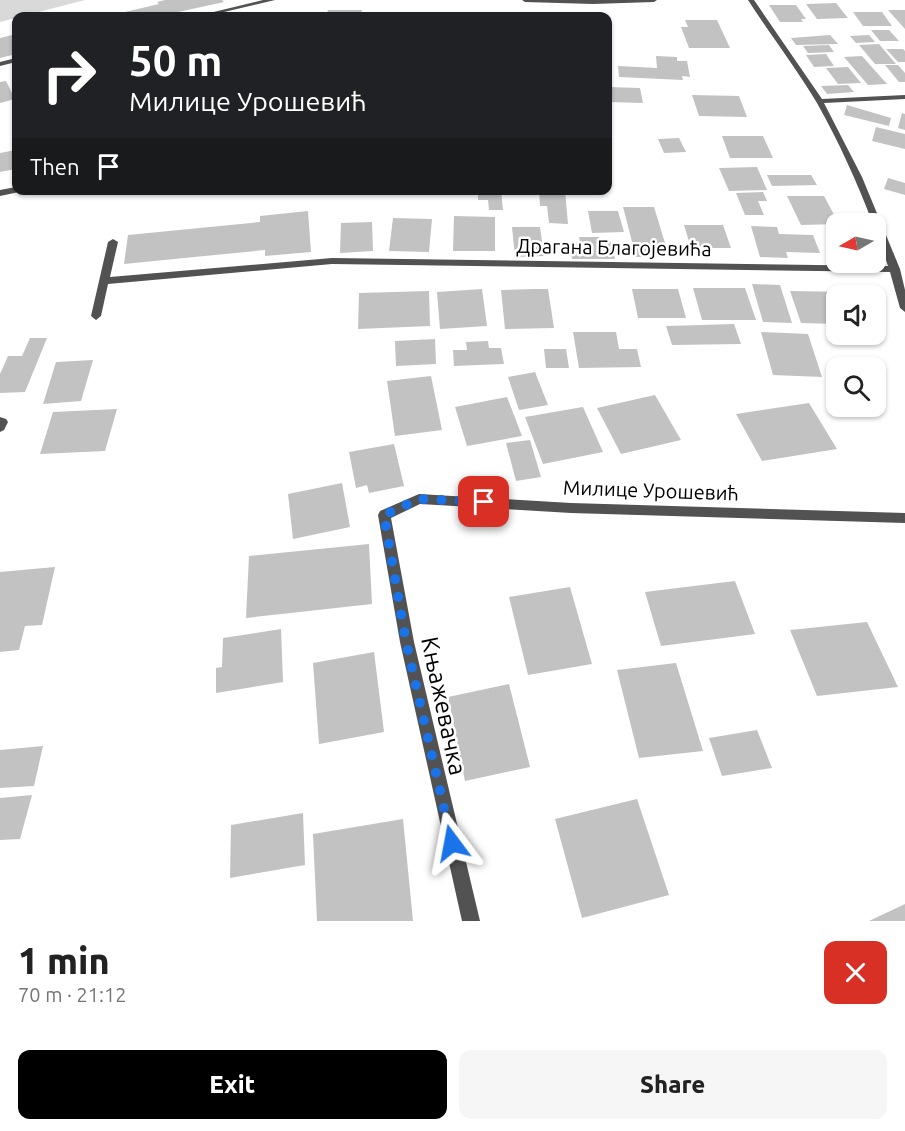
<!DOCTYPE html>
<meta charset="utf-8">
<style>
body{margin:0;font-family:Ubuntu,sans-serif;background:#f6f6f6;color:#222;height:100vh;display:flex;flex-direction:column;font-size:22px;white-space:nowrap}
*{box-sizing:border-box;margin:0}
p{font-size:20px;color:#767676}
.icon{flex:none;width:33px;height:33px;fill:none;stroke:currentColor;stroke-width:2;stroke-linecap:round;stroke-linejoin:round}
.map{position:relative;height:921px;overflow:hidden}
.sheet{display:flex;flex-direction:column;background:#fff;flex:1}
.sheet>*{flex:none}
.hud{position:absolute;left:12px;top:12px;width:600px;height:183px;border-radius:12px;box-shadow:0 2px 4px #0004;background:#202124;color:#fff;overflow:hidden}
.needle{width:39px;rotate:261deg}
.fabs{position:absolute;left:826px;top:213px;display:grid;gap:12px}
.fabs a{display:grid;place-items:center;width:60px;height:60px;border-radius:12px;background:#fff;box-shadow:0 2px 4px #0004;font-size:30px}
.pin{position:absolute;display:grid;place-items:center;width:51px;height:51px;color:#fff;margin:-26px;border-radius:12px;box-shadow:0 3px 9px #0006}
.me{position:absolute;width:66px;margin:-33px;rotate:347deg;stroke-linejoin:round;filter:drop-shadow(0 0 4px #0008)}
.turn{display:flex;align-items:center;gap:21px;height:126px;padding:0 18px;font-size:27px}
.turn .icon{width:78px;height:78px;stroke-width:2.5}
.turn b{display:block;font-size:42px;line-height:51px}
.then{display:flex;align-items:center;height:57px;padding:0 18px;background:#0003;gap:12px;font-size:22px}
.round{display:grid;place-items:center;flex:none;width:63px;height:63px;border-radius:12px;background:#f6f6f6}
.headline{display:flex;align-items:center;justify-content:space-between;height:102px;padding:0 18px}
h1{font-size:36px;font-weight:800;line-height:45px}
.action{display:flex;gap:12px;margin-top:auto;padding:12px 18px}
.action a{flex:1;height:69px;border-radius:12px;background:#000;color:#fff;font-size:24px;font-weight:800;line-height:69px;text-align:center}
.action a+a{background:#f6f6f6;color:#222}
.map>svg:first-child{display:block}
.green{fill:#d9d9d9}
.building{fill:#c2c2c2}
.lines{fill:none;stroke-linecap:round;stroke-linejoin:round}
.lane{fill:#525252;fill-rule:evenodd}
.street{fill:#525252;fill-rule:evenodd}
.route{stroke:#1a73e8;stroke-width:10;stroke-dasharray:0 18}
.labels{text-anchor:middle;dominant-baseline:central;stroke-width:5;stroke-linejoin:round;paint-order:stroke}
.street-label{font-size:20px;fill:#000;stroke:#fff}
.near-street-label{font-size:24px;fill:#000;stroke:#fff}
</style>
<div class="map">
<svg width="905" height="921" viewBox="0 0 905 921">
<rect width="100%" height="100%" fill="#fff"/>
<polygon class="green" points="0,0 85,0 0,22"/>
<g class="building">
<polygon points="165,0 222,0 224,2 169,14 170,16 128,16 125,12 159,4 157,2"/>
<polygon points="836,3 848,18 817,19 806,4"/>
<polygon points="769,5 796,5 806,19 801,19 803,22 780,22"/>
<polygon points="328,10 362,10 360,16 326,16"/>
<polygon points="888,10 905,10 905,29"/>
<polygon points="853,12 882,12 892,26 863,26"/>
<polygon points="685,20 717,20 730,48 689,48 681,27 688,27"/>
<polygon points="871,30 889,30 899,41 880,41"/>
<polygon points="16,34 16,54 0,58 0,38"/>
<polygon points="830,35 838,44 796,45 791,38"/>
<polygon points="869,35 875,42 856,43 850,36"/>
<polygon points="879,44 896,64 875,64 859,45"/>
<polygon points="829,45 834,52 808,53 803,46"/>
<polygon points="886,49 903,49 905,51 905,62 898,62"/>
<polygon points="826,54 834,66 814,67 806,55"/>
<polygon points="656,56 677,57 677,61 687,61 690,77 682,76 683,80 619,77 618,66 657,68"/>
<polygon points="862,56 887,84 868,85 844,57"/>
<polygon points="885,65 898,65 905,73 905,82 899,82"/>
<polygon points="848,67 861,83 838,84 826,68"/>
<polygon points="6,81 15,99 0,103 0,82"/>
<polygon points="848,85 854,92 827,94 821,86"/>
<polygon points="608,87 640,88 643,103 608,102"/>
<polygon points="692,95 739,96 747,117 699,116"/>
<polygon points="847,105 891,118 889,126 844,115"/>
<polygon points="902,113 905,114 905,130 898,128"/>
<polygon points="876,127 905,134 905,149 872,141"/>
<polygon points="722,136 763,136 773,158 730,158"/>
<polygon points="679,138 686,152 664,153 658,139"/>
<polygon points="16,150 16,169 0,172 0,153"/>
<polygon points="757,167 767,190 729,191 719,168"/>
<polygon points="767,175 811,175 817,185 772,186"/>
<polygon points="888,178 905,183 905,195 884,189"/>
<polygon points="478,190 501,190 503,210 489,210 488,200 478,200"/>
<polygon points="539,190 565,190 568,224 549,223 547,206 540,206"/>
<polygon points="763,192 767,201 758,201 764,215 745,215 736,193"/>
<polygon points="787,196 824,196 839,224 801,225"/>
<polygon points="623,207 654,207 669,256 636,257"/>
<polygon points="308,211 311,252 265,256 265,250 124,264 128,235 260,222 260,216"/>
<polygon points="588,211 618,211 624,232 592,233"/>
<polygon points="454,216 495,217 495,251 453,251"/>
<polygon points="393,218 432,219 429,252 389,251"/>
<polygon points="372,222 373,251 340,253 341,223"/>
<polygon points="684,225 723,225 731,248 691,248"/>
<polygon points="751,226 777,227 779,234 813,235 820,253 786,252 788,258 760,257"/>
<polygon points="512,227 540,227 544,256 515,257"/>
<polygon points="579,237 599,237 599,242 611,242 615,259 572,259 570,243 580,242"/>
<polygon points="752,284 780,285 792,323 763,322"/>
<polygon points="693,288 745,288 756,320 702,320"/>
<polygon points="482,289 487,326 440,329 437,292"/>
<polygon points="535,289 548,289 554,328 505,329 501,290"/>
<polygon points="632,289 678,289 686,318 638,318"/>
<polygon points="429,291 430,326 358,329 359,293"/>
<polygon points="790,291 849,292 850,296 837,296 837,324 801,323"/>
<polygon points="734,324 741,344 672,345 666,326"/>
<polygon points="573,332 616,332 619,349 637,349 641,367 579,368"/>
<polygon points="761,332 808,334 822,377 773,375"/>
<polygon points="30,338 47,338 25,392 0,393 0,374 8,356 22,356"/>
<polygon points="435,339 436,364 396,366 395,341"/>
<polygon points="488,341 489,348 501,348 504,364 454,366 453,350 467,350 466,342"/>
<polygon points="544,349 566,349 569,368 546,368"/>
<polygon points="93,360 81,401 43,404 56,362"/>
<polygon points="535,372 548,405 519,410 508,377"/>
<polygon points="431,376 442,430 395,436 387,381"/>
<polygon points="655,395 681,440 621,454 597,408"/>
<polygon points="507,397 522,436 467,446 455,407"/>
<polygon points="809,403 837,449 762,461 736,414"/>
<polygon points="583,407 603,452 543,464 525,417"/>
<polygon points="117,409 105,451 40,454 53,412"/>
<polygon points="530,440 541,477 516,481 506,443"/>
<polygon points="394,444 404,486 369,493 367,485 356,488 349,452"/>
<polygon points="342,483 350,527 293,539 288,494"/>
<polygon points="369,544 372,604 246,618 249,556"/>
<polygon points="55,567 42,625 25,626 19,650 0,652 0,572"/>
<polygon points="735,581 755,634 661,646 645,592"/>
<polygon points="570,587 592,664 528,675 509,597"/>
<polygon points="867,622 898,687 817,696 790,630"/>
<polygon points="281,629 283,682 216,693 216,668 222,667 223,638"/>
<polygon points="374,652 384,732 319,744 313,663"/>
<polygon points="676,663 703,751 639,758 617,670"/>
<polygon points="509,684 530,767 465,781 448,697"/>
<polygon points="757,730 772,768 722,776 709,738"/>
<polygon points="43,746 34,786 0,788 0,750"/>
<polygon points="32,795 20,839 0,840 0,798"/>
<polygon points="637,799 669,895 582,918 555,819"/>
<polygon points="303,813 305,865 230,878 231,825"/>
<polygon points="403,819 413,921 317,921 313,834"/>
<polygon points="905,904 905,921 869,921"/>
</g>
<g class="lines">
<polygon class="lane" points="113,239 118,242 110,277 332,258 337,261 332,264 108,284 101,316 96,320 91,316 108,242"/>
<g class="street">
<polygon points="263,0 275,0 207,16 197,16"/>
<polygon points="522,0 657,0 654,2 593,4 525,2"/>
<path d="M 748,0 L 754,0 L 822,99 L 905,95 L 905,99 L 824,103 L 862,177 L 900,269 L 905,290 L 905,312 L 900,308 L 890,272 L 332,264 L 327,261 L 332,258 L 888,266 L 876,231 L 876,224 L 873,224 C 857,182 839,142 817,103 C 796,68 770,34 748,0 Z"/>
<polygon points="16,58 16,62 0,66 0,62"/>
<polygon points="16,187 16,190 20,190 19,192 0,196 0,190"/>
<polygon points="0,417 6,419 8,422 4,430 0,432"/>
<polygon points="419,494 571,503 905,513 905,523 571,513 420,504 391,518 414,642 480,921 462,921 400,642 378,515 380,511"/>
</g>
</g>
<g class="lines">
<polyline class="route" points="452,843 406,642 384,515 419,499 484,502"/>
</g>
<g class="labels">
<g class="street-label">
<text transform="translate(614 247) rotate(1)">Драгана Благојевића</text>
<text transform="translate(651 490) rotate(2)">Милице Урошевић</text>
</g>
<g class="near-street-label">
<text transform="translate(444 706) rotate(78)">Књажевачка</text>
</g>
</g>
</svg>
<div class="fabs">
<a><svg class="needle" viewBox="-14 -14 28 28"><path d="M0-13l5 13h-10z" fill="#e53935"/><path d="M0 13l5-13h-10z" fill="#767676"/></svg></a>
<a><svg class="icon" aria-label="sound" viewBox="0 0 24 24"><path d="M4 9h4l5-4v14l-5-4H4zM17 9q2 3 0 6"/></svg></a>
<a><svg class="icon" aria-label="search" viewBox="0 0 24 24"><circle cx="10" cy="10" r="6"/><path d="M15 15l6 6"/></svg></a>
</div>
<div class="pin" style="left:484px;top:502px;background:#d93025"><svg class="icon" aria-label="arrive" viewBox="0 0 24 24"><path d="M6 21V4h12l-3 4 3 4H6"/></svg></div>
<svg class="me" style="left:452px;top:843px" viewBox="-20 -20 40 40"><path d="M0-17L14 15 0 8-14 15z" fill="#1a73e8" stroke="#fff" stroke-width="4"/></svg>
<div class="hud">
<div class="turn"><svg class="icon" aria-label="right" viewBox="0 0 24 24"><path d="M7 20v-9h11M14 6l5 5-5 5"/></svg><div><b>50 m</b>Милице Урошевић</div></div>
<div class="then">Then<svg class="icon" aria-label="arrive" viewBox="0 0 24 24"><path d="M6 21V4h12l-3 4 3 4H6"/></svg></div>
</div>
</div>
<section class="sheet">
<div class="headline"><div><h1>1 min</h1><p>70 m · 21:12</p></div><a class="round" style="background:#d93025;color:#fff"><svg class="icon" aria-label="close" viewBox="0 0 24 24"><path d="M6 6l12 12M18 6L6 18"/></svg></a></div>
<div class="action"><a>Exit</a><a>Share</a></div>
</section>
